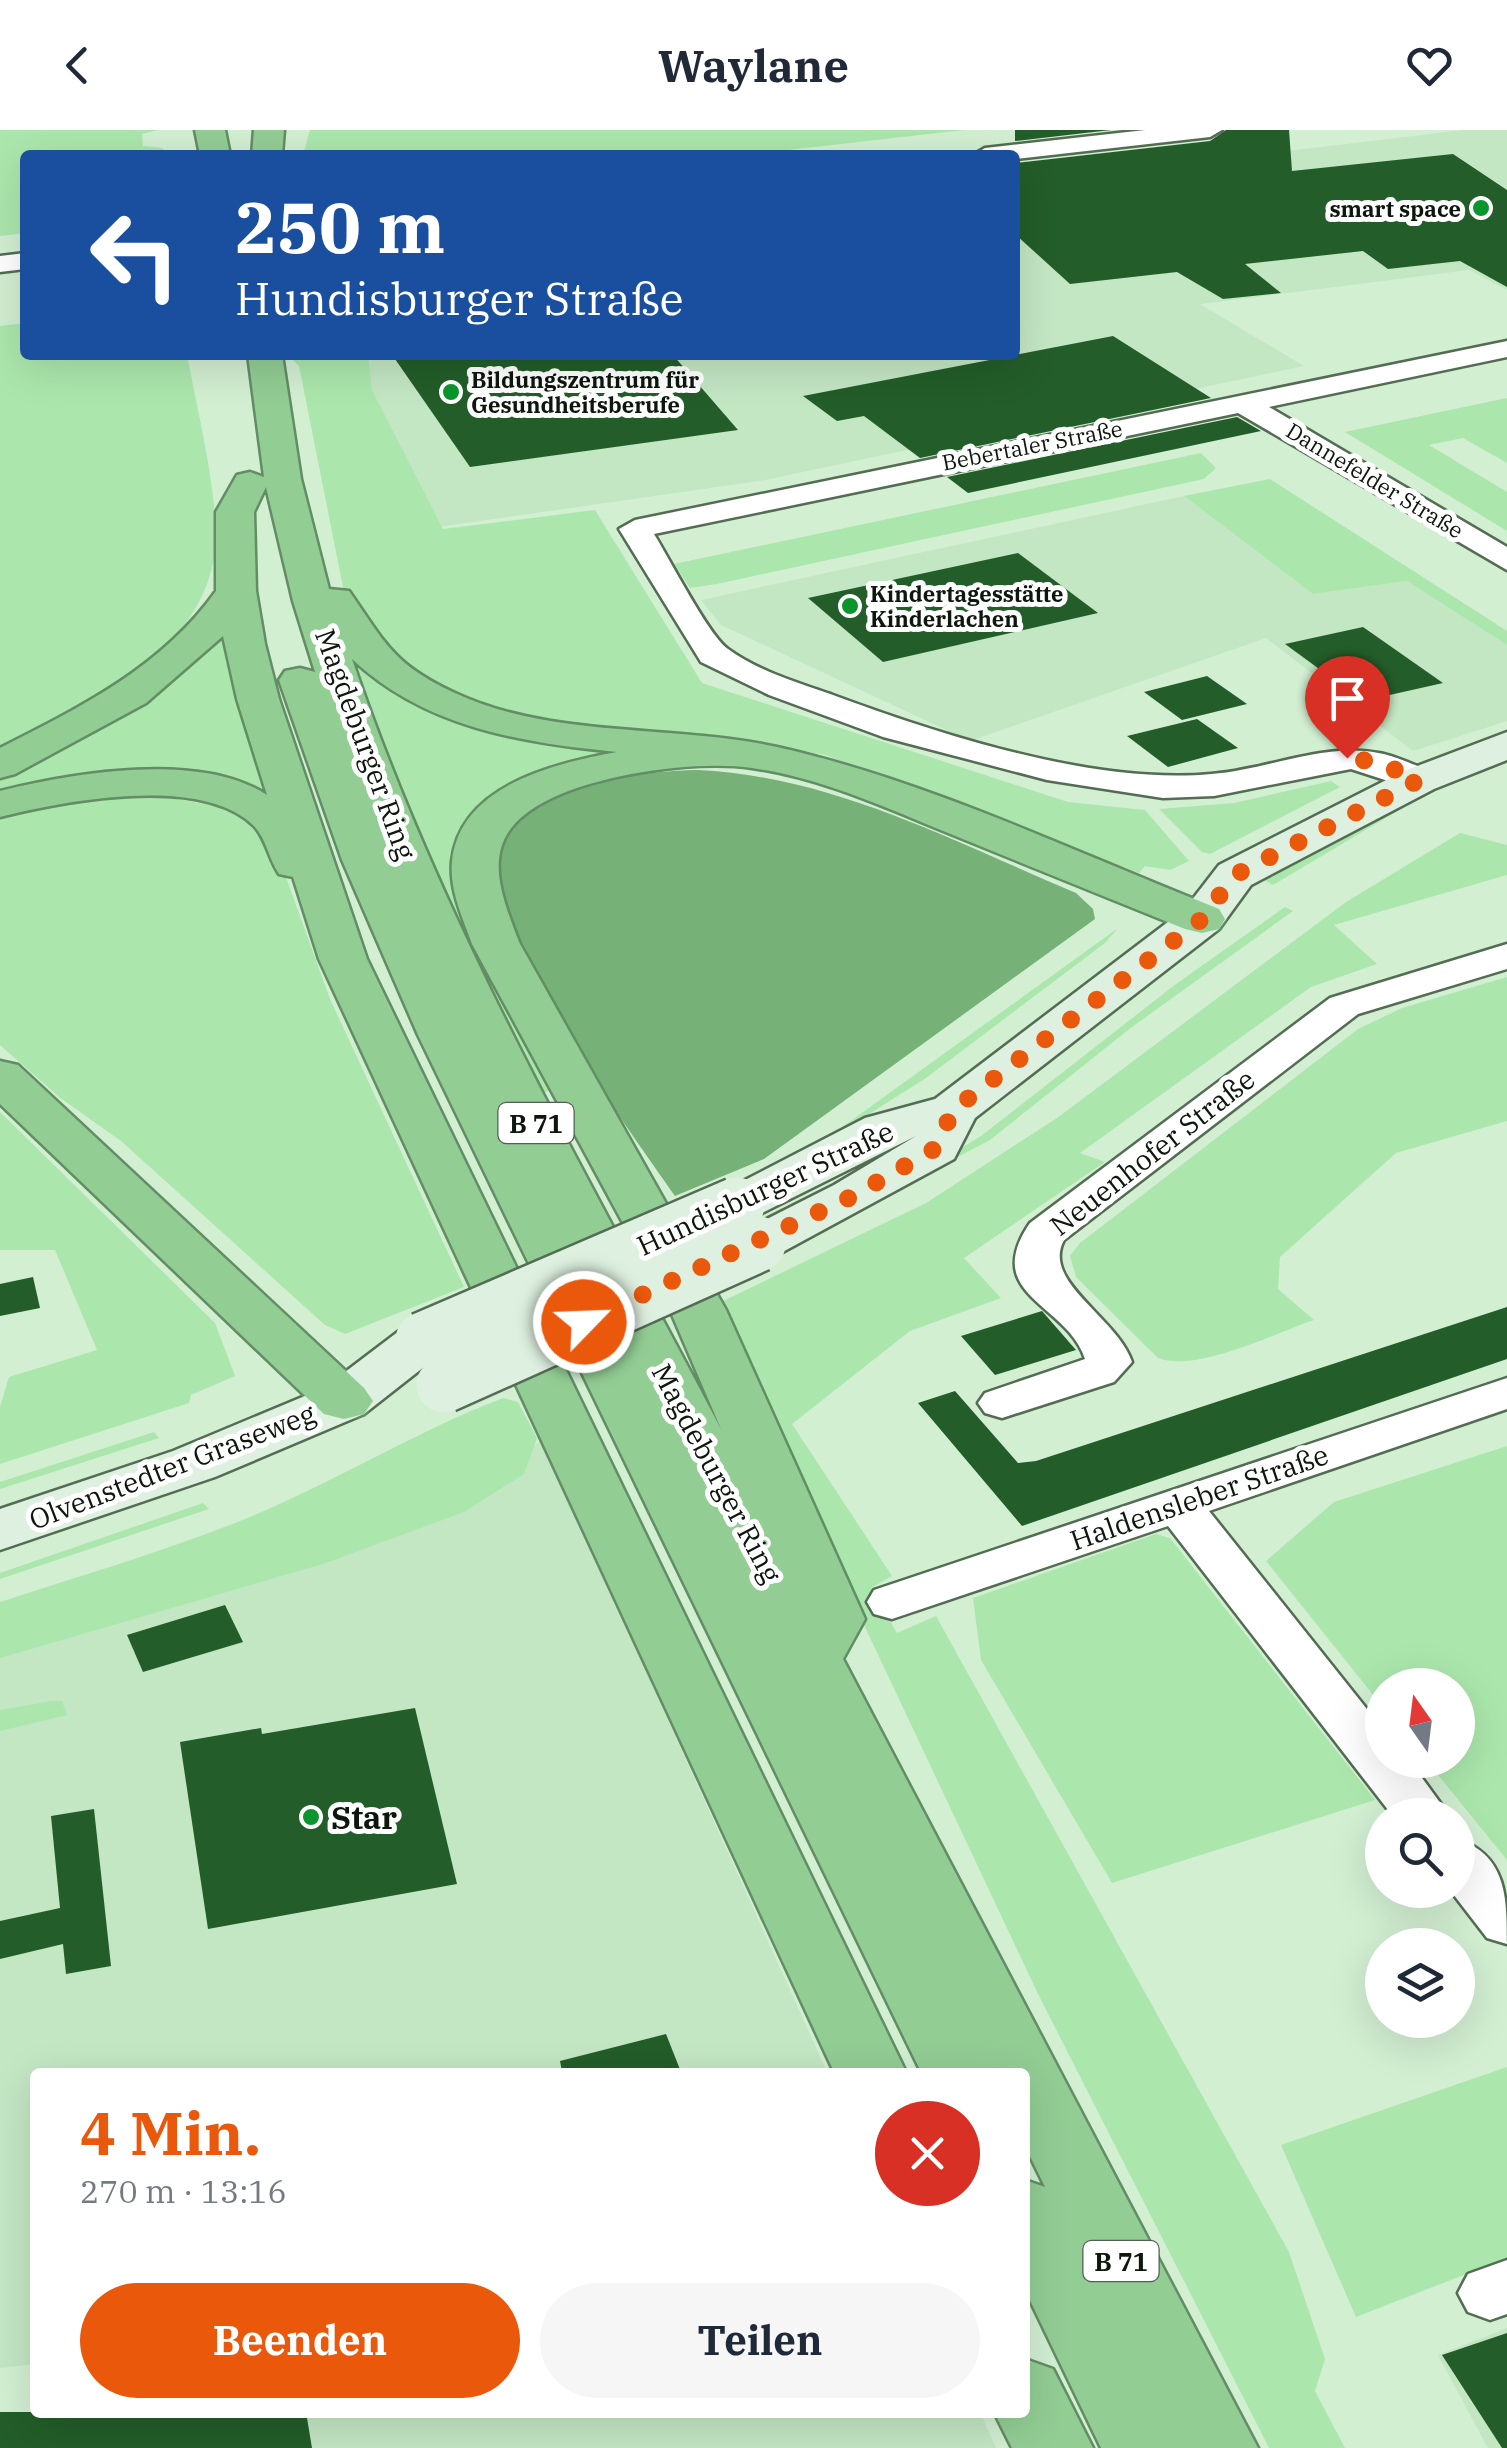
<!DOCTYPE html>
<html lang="de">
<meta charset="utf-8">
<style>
body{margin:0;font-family:"IBM Plex Serif",serif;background:#f6f6f7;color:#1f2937;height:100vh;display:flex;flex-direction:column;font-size:38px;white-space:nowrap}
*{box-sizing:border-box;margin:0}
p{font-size:32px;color:#747a83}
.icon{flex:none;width:55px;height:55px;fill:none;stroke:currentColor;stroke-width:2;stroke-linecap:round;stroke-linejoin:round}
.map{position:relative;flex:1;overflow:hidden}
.details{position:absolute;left:30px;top:1938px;width:1000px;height:350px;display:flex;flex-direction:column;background:#fff;border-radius:10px;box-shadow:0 10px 40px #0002}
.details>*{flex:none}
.top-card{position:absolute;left:20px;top:20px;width:1000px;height:210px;border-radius:10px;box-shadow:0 10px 40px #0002;background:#1a4fa0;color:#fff;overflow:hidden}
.needle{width:65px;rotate:346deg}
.fabs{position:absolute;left:1365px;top:1538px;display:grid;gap:20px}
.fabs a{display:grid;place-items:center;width:110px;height:110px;border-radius:50%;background:#fff;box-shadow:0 10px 40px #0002;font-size:50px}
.pin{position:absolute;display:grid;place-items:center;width:85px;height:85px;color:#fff;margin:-102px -42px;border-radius:50% 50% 50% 0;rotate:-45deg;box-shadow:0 0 10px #0007}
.pin .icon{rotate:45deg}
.me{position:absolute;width:110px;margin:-55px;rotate:66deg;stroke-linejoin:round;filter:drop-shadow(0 0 8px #0008)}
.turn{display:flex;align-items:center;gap:35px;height:210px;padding:0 50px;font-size:45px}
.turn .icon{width:130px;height:130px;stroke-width:2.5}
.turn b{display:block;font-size:70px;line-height:85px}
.round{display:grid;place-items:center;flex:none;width:105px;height:105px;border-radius:52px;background:#f6f6f7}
.summary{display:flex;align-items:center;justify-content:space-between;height:170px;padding:0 50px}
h1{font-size:60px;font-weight:800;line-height:75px;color:#ea580c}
.cta{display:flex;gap:20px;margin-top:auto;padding:20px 50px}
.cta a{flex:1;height:115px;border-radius:60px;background:#ea580c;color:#fff;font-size:40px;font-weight:800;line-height:115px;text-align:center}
.cta a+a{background:#f6f6f7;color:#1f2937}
header{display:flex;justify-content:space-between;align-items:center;height:130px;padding:0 50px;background:#fff;font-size:45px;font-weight:800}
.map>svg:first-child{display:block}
.built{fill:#c3e6c3}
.green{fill:#abe7ac}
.forest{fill:#76b178}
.building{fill:#235d29}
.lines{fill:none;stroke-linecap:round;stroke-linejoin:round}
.street-casing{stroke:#536c53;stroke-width:5}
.secondary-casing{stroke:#536c53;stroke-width:5}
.highway-casing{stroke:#638d65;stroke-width:5}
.street{fill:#fff;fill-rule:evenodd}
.secondary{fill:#def0df;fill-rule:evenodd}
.highway{fill:#92cd94;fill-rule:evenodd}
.secondary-bridge-casing{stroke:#536c53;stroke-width:60;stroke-linecap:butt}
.secondary-bridge{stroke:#def0df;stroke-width:55}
.route{stroke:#ea580c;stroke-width:18;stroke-dasharray:0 32.4}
.poi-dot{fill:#0a962c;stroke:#fff;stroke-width:4}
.labels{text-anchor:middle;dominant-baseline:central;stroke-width:10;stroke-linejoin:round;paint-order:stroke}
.far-poi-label{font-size:22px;font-weight:bold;fill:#0d170d;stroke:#fff;text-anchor:start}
.far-street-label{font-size:22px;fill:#0d170d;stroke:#fff}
.shield{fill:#fff;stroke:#565d56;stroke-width:2.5}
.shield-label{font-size:25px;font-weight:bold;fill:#0d170d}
.street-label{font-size:28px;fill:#0d170d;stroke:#fff}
.near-poi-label{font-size:32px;font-weight:bold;fill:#0d170d;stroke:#fff;text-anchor:start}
</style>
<header><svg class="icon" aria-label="back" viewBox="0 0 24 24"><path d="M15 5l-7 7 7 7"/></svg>Waylane<svg class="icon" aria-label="heart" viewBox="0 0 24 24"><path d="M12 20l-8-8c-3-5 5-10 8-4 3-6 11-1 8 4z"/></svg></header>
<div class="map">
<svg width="1507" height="2318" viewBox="0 0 1507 2318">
<rect width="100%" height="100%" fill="#d2efd2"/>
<g class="built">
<polygon points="1464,0 1507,0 1507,160 1469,140 1200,174 1304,236 765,350 438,397 372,260 368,225 1015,225 1015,53"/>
<polygon points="1184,366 1313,464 1407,451 1507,515 1507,591 1413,621 1266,508 970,611 721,495 701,470"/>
<polygon points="542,1311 827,1942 35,1942 35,2234 0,2238 0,1502 405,1384"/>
<polygon points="1507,2198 1507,2318 1488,2318 1438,2225"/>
<polygon points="980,2282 996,2318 122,2318 118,2283"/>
</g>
<g class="green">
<polygon points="0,0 158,0 142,4 143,16 163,18 165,25 25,25 25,103 0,106"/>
<polygon points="310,0 964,0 745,25 303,25"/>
<path d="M 25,193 L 25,225 L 187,225 C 197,277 210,331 215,384 C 229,515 94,570 0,623 L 0,196 Z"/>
<polygon points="288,225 368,225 372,260 443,399 595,380 702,553 1068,672 1145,680 1189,731 1170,740 1145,736 1139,743 825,625 748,611 558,595 482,576 409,544 345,467 299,236"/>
<polygon points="1507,268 1507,333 1463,308 1429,315 1507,362 1507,401 1345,302"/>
<polygon points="1201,323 1216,338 1204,349 717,454 690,458 674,434"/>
<polygon points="1270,349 1507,501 1507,515 1407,451 1313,464 1184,366"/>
<polygon points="224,499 276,672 244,661 0,665 0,645"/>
<path d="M 351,531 L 389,557 L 630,619 L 471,692 C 453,719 450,740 456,772 L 554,960 L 544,962 L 416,705 Z"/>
<polygon points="1507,630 1421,667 1273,755 1259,747 1395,673"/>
<polygon points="1331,651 1340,657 1210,724 1202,722 1159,679 1234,673"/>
<polygon points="144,663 232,679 264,705 283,739 330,869 464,1157 345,1204 325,1195 121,1011 59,967 0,915 0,684"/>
<polygon points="1460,703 1507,715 1507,745 1334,795 1377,834 1311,857 1080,1023 1105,1032 964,1128 1001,1168 910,1201 792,1294 892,1446 871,1458 897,1503 936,1486 1289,2122 1325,2229 1315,2261 1345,2318 1269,2318 1039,1866 848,1461 719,1173 926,1073 1057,988 1346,772"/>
<polygon points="1285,777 1293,781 1132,897 990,1010 871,1073 981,1006 1176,854"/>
<polygon points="1118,798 1105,813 926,948 798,1029"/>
<path d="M 1507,847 L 1507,991 L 1396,1023 L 1280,1127 L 1278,1159 L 1314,1190 C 1276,1203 1194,1243 1158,1228 L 1076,1147 L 1070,1126 L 1080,1113 L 1358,899 L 1402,878 Z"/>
<polygon points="0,982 215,1193 235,1246 191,1265 189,1273 0,1334 0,1277 9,1247 97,1220 55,1120 0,1120"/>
<path d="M 503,1268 L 518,1272 L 537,1308 L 524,1344 L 464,1382 L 326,1433 L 0,1528 L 0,1472 C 80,1446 162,1422 240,1391 C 330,1355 412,1303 503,1268 Z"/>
<polygon points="154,1302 159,1308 0,1359 0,1352"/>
<polygon points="1507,1316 1507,1730 1426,1630 1458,1630 1458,1555 1382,1555 1382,1576 1266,1431 1334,1372"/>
<polygon points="203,1373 209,1379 0,1449 0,1443"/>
<polygon points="1156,1404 1170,1408 1375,1670 1112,1753 981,1530 973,1468"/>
<polygon points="52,1571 62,1571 67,1585 0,1601 0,1580"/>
<polygon points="1507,1937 1507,2128 1356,2187 1281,2015"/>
</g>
<path class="forest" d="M 698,640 C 832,646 955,712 1076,763 L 1093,779 L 1095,789 L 764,1029 L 675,1066 C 637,1011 484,801 493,743 C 494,731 499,708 506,699 C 538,652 646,641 698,640 Z"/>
<g class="building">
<polygon points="1015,0 1111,0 1015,11"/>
<polygon points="1226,0 1289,0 1292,41 1453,24 1507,60 1507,157 1460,131 1388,139 1363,121 1245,134 1281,163 1223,169 1177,142 1070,154 1015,104 1015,33 1210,11"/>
<polygon points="1113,206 1211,268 920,328 864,286 837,291 803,266"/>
<polygon points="427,225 673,225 738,300 470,337 395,229"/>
<polygon points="1237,287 1261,301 968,363 947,347"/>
<polygon points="1018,423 1098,483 883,532 808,468"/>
<polygon points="1363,497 1443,553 1363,571 1285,514"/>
<polygon points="1207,546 1247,574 1182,590 1144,562"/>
<polygon points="1197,589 1238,618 1168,637 1127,606"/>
<polygon points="33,1147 40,1178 0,1186 0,1154"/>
<polygon points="1507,1177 1507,1229 1022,1396 918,1273 955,1261 1018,1333 1036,1331"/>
<polygon points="1042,1181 1076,1220 995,1245 961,1206"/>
<polygon points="225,1475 243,1512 143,1542 127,1505"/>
<polygon points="415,1578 457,1754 208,1799 180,1612 261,1598 262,1604"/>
<polygon points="94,1679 111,1836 66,1844 63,1814 0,1829 0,1791 60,1778 51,1686"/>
<polygon points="666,1904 681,1942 562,1942 560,1931"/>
<polygon points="1507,2203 1507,2318 1502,2318 1442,2225"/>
<polygon points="0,2282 306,2282 312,2318 0,2318"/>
</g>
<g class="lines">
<defs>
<g id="street">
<polygon points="1145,0 1222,0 1210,7 1015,29 1015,25 973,25 985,18"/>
<polygon points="25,123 25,139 0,142 0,126"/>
<path d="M 1507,211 L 1507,227 L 1269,277 L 1507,417 L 1507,440 L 1238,283 L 654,404 C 669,428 709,506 728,519 C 758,541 799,553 833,565 C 941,605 1096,655 1211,644 C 1277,639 1340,603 1405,631 C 1417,636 1429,639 1437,650 L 1432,658 L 1419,661 L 1351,639 L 1214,666 L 1163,668 L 1047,650 L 883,607 L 769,565 L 701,532 L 619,399 L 635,390 Z"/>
<path d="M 1507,814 L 1507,839 L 1358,884 L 1064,1110 C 1041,1152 1117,1187 1132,1232 L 1114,1252 L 1002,1288 L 985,1283 L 978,1273 L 985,1263 L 1085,1229 C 1067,1173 980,1166 1030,1093 L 1330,868 Z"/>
<polygon points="1507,1248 1507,1279 1209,1381 1382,1598 1382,1630 1409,1630 1449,1685 1392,1685 1168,1396 892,1489 874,1484 867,1472 874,1460"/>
<path d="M 1458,1709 C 1507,1726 1507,1768 1507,1814 L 1487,1808 L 1450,1760 L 1458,1760 Z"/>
<polygon points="1507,2130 1507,2184 1490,2190 1468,2182 1458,2163 1468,2144"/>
</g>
<g id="secondary">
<polygon points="1507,602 1507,630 1434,659 1251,755 1219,799 975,988 954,1029 777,1125 758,1130 739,1125 731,1114 739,1103 834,1055 916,1006 756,1086 737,1091 718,1086 710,1075 718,1064 865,988 935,969 1185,779 1219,735 1404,641"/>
<polygon points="423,1193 443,1198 451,1210 443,1222 364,1284 215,1347 0,1420 0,1379 173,1321 324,1258 403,1198"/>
</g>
<g id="highway">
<polygon points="195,0 225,0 230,25 200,25"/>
<polygon points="254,0 284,0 282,25 252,25"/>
<path d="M 248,225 L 282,225 L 301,349 L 329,459 L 349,461 C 386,514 393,534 455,563 C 553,609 673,594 777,617 C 929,651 1074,722 1219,779 L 1225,789 L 1219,799 L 1202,803 L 1185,799 C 1108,768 1031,737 953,705 C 888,679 823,648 752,638 C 697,630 602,644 552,668 C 478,703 495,751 520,814 L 726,1180 L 865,1489 L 843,1529 L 1258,2318 L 1101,2318 L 1025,2160 L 1025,2050 L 1045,2057 L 1025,2016 L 1025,1942 L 921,1942 L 418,905 L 342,730 L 279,550 L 285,541 L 300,538 L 315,542 L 293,471 L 266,357 L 254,382 L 256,461 L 265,514 L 279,569 L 367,829 L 906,1942 L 834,1942 L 319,829 L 293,747 L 279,744 C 269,730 266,708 254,696 C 201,644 65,671 0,687 L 0,661 C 73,643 200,621 267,665 L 237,569 L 223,506 L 146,573 L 15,644 L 0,648 L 0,618 C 81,577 162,537 216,461 L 216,382 L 237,345 L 250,342 L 264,347 ZM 352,529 C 424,597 521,613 617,622 C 556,633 460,655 452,731 C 449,760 463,788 472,814 L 670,1180 L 721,1299 C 589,1048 443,799 352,529 Z"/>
<polygon points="0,931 18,935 364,1258 373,1271 364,1284 344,1289 324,1284 0,974"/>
<polygon points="1025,2229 1053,2239 1093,2318 1012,2318 994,2282 1025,2282"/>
</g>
</defs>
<use href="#street" class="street-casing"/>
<use href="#secondary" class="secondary-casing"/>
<use href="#highway" class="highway-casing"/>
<use href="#street" class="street"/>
<use href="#secondary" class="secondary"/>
<use href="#highway" class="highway"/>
<defs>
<g id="secondary-bridge">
<polyline points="423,1210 737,1075"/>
<polyline points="444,1255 758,1114"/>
</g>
</defs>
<use href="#secondary-bridge" class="secondary-bridge-casing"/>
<use href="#secondary-bridge" class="secondary-bridge"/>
</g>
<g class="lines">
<polyline class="route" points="584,1192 853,1066 936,1018 953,980 1202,789 1235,745 1419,650 1377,632 1347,628"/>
</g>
<g class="poi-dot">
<circle cx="1481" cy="78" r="10"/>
<circle cx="451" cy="262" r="10"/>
<circle cx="850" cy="476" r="10"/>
<circle cx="311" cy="1687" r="10"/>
</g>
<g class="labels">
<g class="far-poi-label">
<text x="1461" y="78" text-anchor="end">smart space</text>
<text x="471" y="249">Bildungszentrum für<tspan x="471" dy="25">Gesundheitsberufe</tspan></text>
<text x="870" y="463">Kindertagesstätte<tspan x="870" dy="25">Kinderlachen</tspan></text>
</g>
<g class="far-street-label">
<text transform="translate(1032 315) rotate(-11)">Bebertaler Straße</text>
<text transform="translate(1375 350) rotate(31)">Dannefelder Straße</text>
</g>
<g class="shield">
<rect x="498.5" y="973" width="75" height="40" rx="8"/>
<rect x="1083.5" y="2111" width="75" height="40" rx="8"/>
</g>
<g class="shield-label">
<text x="536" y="993">B 71</text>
<text x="1121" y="2131">B 71</text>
</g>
<g class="street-label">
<text transform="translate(366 614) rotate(70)">Magdeburger Ring</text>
<text transform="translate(1152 1022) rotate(-38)">Neuenhofer Straße</text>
<text transform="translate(765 1058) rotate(-25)">Hundisburger Straße</text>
<text transform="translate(172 1336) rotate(-21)">Olvenstedter Graseweg</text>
<text transform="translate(717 1343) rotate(62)">Magdeburger Ring</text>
<text transform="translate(1199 1367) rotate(-19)">Haldensleber Straße</text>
</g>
<g class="near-poi-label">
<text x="331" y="1687">Star</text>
</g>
</g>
</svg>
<div class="fabs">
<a><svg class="needle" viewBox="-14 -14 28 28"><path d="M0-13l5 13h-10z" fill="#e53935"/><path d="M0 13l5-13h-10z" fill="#747a83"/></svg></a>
<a><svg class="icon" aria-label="search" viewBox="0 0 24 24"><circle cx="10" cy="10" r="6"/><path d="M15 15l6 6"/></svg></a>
<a><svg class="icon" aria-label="layers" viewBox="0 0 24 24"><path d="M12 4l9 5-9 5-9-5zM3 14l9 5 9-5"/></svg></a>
</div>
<div class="pin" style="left:1347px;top:628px;background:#d93025"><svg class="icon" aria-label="arrive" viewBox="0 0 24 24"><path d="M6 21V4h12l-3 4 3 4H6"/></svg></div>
<svg class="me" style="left:584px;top:1192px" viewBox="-20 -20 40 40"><circle r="17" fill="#ea580c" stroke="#fff" stroke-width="3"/><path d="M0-11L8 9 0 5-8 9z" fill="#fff"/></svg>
<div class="top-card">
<div class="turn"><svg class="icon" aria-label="left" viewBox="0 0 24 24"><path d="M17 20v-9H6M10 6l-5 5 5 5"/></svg><div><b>250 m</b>Hundisburger Straße</div></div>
</div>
<section class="details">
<div class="summary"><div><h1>4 Min.</h1><p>270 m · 13:16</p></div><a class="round" style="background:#d93025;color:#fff"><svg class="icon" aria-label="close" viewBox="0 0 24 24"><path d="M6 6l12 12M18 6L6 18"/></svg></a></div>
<div class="cta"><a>Beenden</a><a>Teilen</a></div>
</section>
</div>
